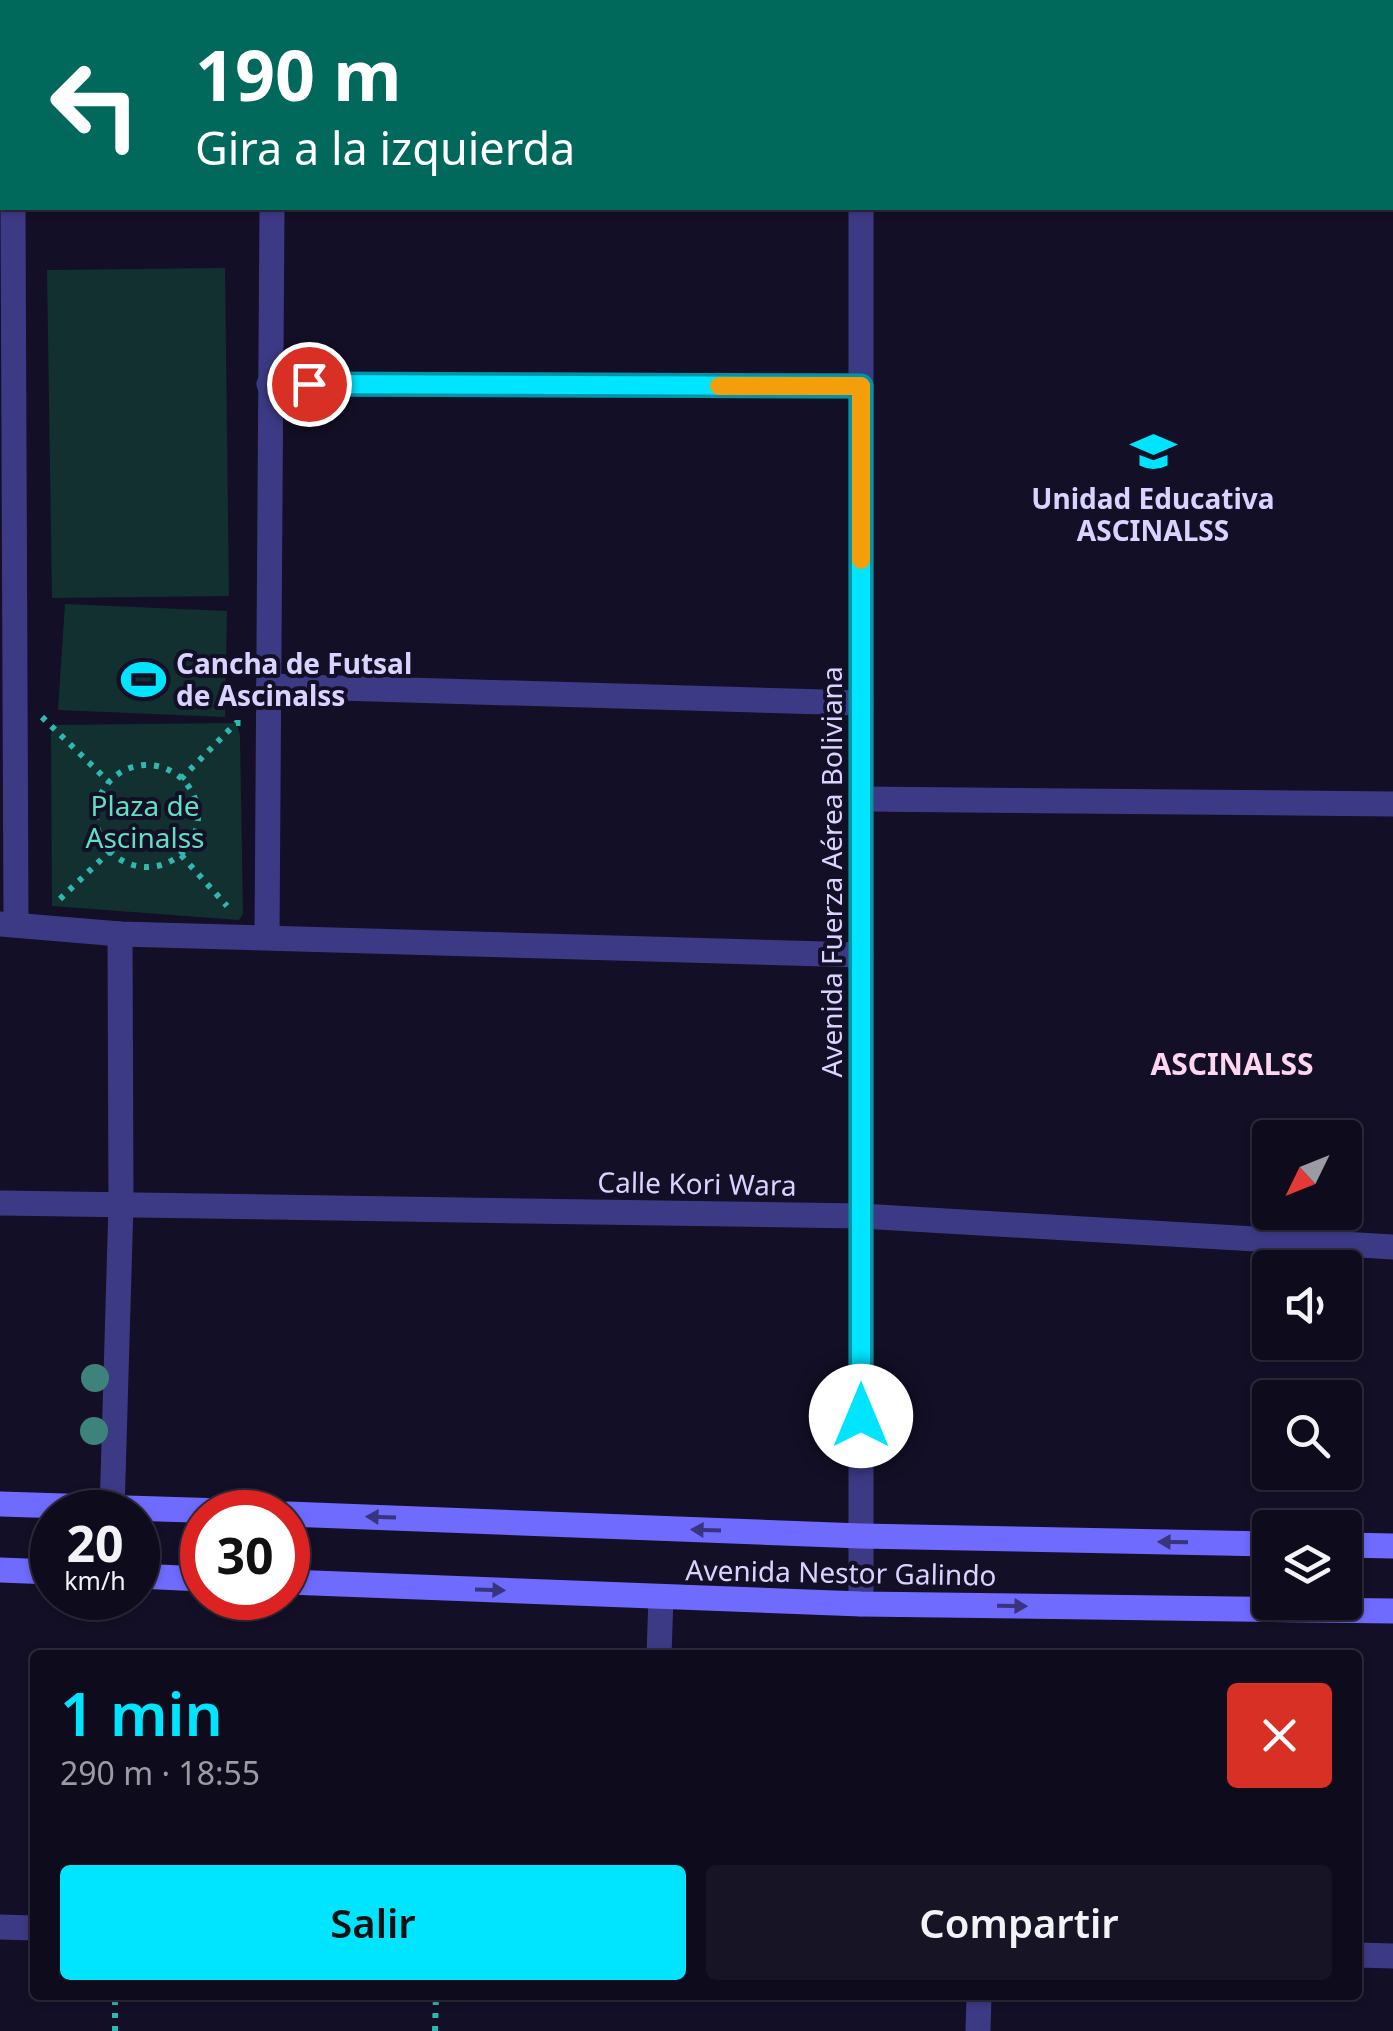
<!DOCTYPE html>
<html lang="es">
<meta charset="utf-8">
<style>
body{margin:0;font-family:"Noto Sans",sans-serif;background:#171425;color:#f1f3f6;height:100vh;display:flex;flex-direction:column;font-size:38px;white-space:nowrap}
*{box-sizing:border-box;margin:0}
p{font-size:32px;color:#9b9ba3}
.icon{flex:none;width:55px;height:55px;fill:none;stroke:currentColor;stroke-width:2;stroke-linecap:round;stroke-linejoin:round}
.map{position:relative;flex:1;overflow:hidden}
.details{position:absolute;left:30px;top:1650px;width:1332px;height:350px;display:flex;flex-direction:column;background:#0e0b1c;border-radius:10px;box-shadow:0 2px 8px #0004,0 0 0 2px #2e2b3b}
.details>*{flex:none}
.guide{position:absolute;left:0px;top:0px;width:1395px;height:210px;box-shadow:0 2px 8px #0004,0 0 0 2px #2e2b3b;background:#00695c;color:#fff;overflow:hidden}
.needle{width:65px;rotate:227deg}
.tools{position:absolute;left:1252px;top:1120px;display:grid;gap:20px}
.tools a{display:grid;place-items:center;width:110px;height:110px;border-radius:10px;background:#0e0b1c;box-shadow:0 2px 8px #0004,0 0 0 2px #2e2b3b;font-size:50px}
.speed{position:absolute;left:30px;top:1490px;display:flex;gap:20px;font-size:50px;font-weight:700;text-align:center}
.speed>*{display:grid;place-content:center;width:130px;height:130px;border-radius:50%;background:#0e0b1c;box-shadow:0 2px 8px #0004,0 0 0 2px #2e2b3b;line-height:1}
.speed small{font-size:25px;font-weight:400}
.speed .limit{border:15px solid #d22;background:#fff;color:#111}
.pin{position:absolute;display:grid;place-items:center;width:85px;height:85px;color:#fff;margin:-42px;border:5px solid #fff;border-radius:50%;box-shadow:0 2px 10px #0007}
.me{position:absolute;width:110px;margin:-55px;rotate:0deg;stroke-linejoin:round;filter:drop-shadow(0 0 8px #0008)}
.turn{display:flex;align-items:center;gap:35px;height:210px;padding:0 30px;font-size:45px}
.turn .icon{width:130px;height:130px;stroke-width:2.5}
.turn b{display:block;font-size:70px;line-height:85px}
.round{display:grid;place-items:center;flex:none;width:105px;height:105px;border-radius:10px;background:#171425}
.overview{display:flex;align-items:center;justify-content:space-between;height:170px;padding:0 30px}
h1{font-size:60px;font-weight:600;line-height:75px;color:#00e5ff}
.cta{display:flex;gap:20px;margin-top:auto;padding:20px 30px}
.cta a{flex:1;height:115px;border-radius:10px;background:#00e5ff;color:#111;font-size:40px;font-weight:600;line-height:115px;text-align:center}
.cta a+a{background:#171425;color:#f1f3f6}
.map>svg:first-child{display:block}
.green{fill:#12302f}
.lines{fill:none;stroke-linecap:round;stroke-linejoin:round}
.path{stroke:#2fb8b0;stroke-width:6;stroke-dasharray:5 8;stroke-linecap:butt}
.minor{stroke:#3d3a85;stroke-width:25}
.secondary{stroke:#6f6bff;stroke-width:25}
.tree{fill:#3d827b}
.oneway{fill:#38347d}
.route-casing{stroke:#0095a6;stroke-width:25}
.route{stroke:#00e5ff;stroke-width:18}
.slow{stroke:#f59e0b;stroke-width:18}
.labels{text-anchor:middle;dominant-baseline:central;stroke-width:8;stroke-linejoin:round;paint-order:stroke}
.poi-label{font-size:28px;font-weight:bold;fill:#d9d4ff;stroke:#130f26}
.park-label{font-size:28px;fill:#5fe0c0;stroke:#130f26}
.street-label{font-size:28px;fill:#d9d4ff;stroke:#130f26}
.neighbourhood-label{font-size:30px;font-weight:bold;fill:#ffd6f0;stroke:#130f26}
</style>
<div class="map">
<svg width="1393" height="2031" viewBox="0 0 1393 2031">
<rect width="100%" height="100%" fill="#130f26"/>
<g class="green">
<polygon points="225,268 229,596 52,598 47,270"/>
<polygon points="65,604 227,611 225,717 58,710"/>
<polygon points="236,723 240,735 243,914 239,920 52,906 51,734 55,725"/>
</g>
<g class="lines">
<g class="path">
<polyline points="42,717 109,782"/>
<circle cx="147" cy="816" r="51"/>
<polyline points="181,779 236,723 242,723"/>
<polyline points="181,855 227,906"/>
<polyline points="60,899 109,852"/>
<polyline points="115,2031 115,1995"/>
<polyline points="435,2031 436,1995"/>
</g>
<g class="minor">
<polyline points="92,2 92,0"/>
<polyline points="862,2 862,0"/>
<polyline points="1392,75 1393,75"/>
<polyline points="0,106 2,106"/>
<polyline points="13,208 16,924"/>
<polyline points="269,384 861,386"/>
<polyline points="269,686 861,703"/>
<polyline points="861,799 1393,804"/>
<polyline points="0,924 120,934 861,955"/>
<polyline points="267,937 272,208"/>
<polyline points="0,1203 861,1216 1393,1247"/>
<polyline points="112,1512 121,1204 120,934"/>
<polyline points="861,1604 861,208"/>
<polyline points="659,1655 661,1597"/>
<polyline points="0,1927 35,1928"/>
<polyline points="1358,1955 1393,1956"/>
<polyline points="978,2031 979,1995"/>
</g>
<g class="secondary">
<polyline points="0,1504 255,1512"/>
<polyline points="288,1514 861,1536 1270,1544"/>
<polyline points="1345,1545 1393,1546"/>
<polyline points="0,1570 52,1572"/>
<polyline points="138,1576 202,1579"/>
<polyline points="288,1582 861,1604 1393,1611"/>
</g>
</g>
<g class="tree">
<circle cx="95" cy="1378" r="14"/>
<circle cx="94" cy="1431" r="14"/>
</g>
<defs><path id="oneway-solid" d="M-6-.8H1V-3.2L6.5 0L1 3.2V.8H-6Z" transform="scale(2.5)"/></defs>
<g class="oneway">
<use href="#oneway-solid" transform="translate(381 1517) rotate(-178)"/>
<use href="#oneway-solid" transform="translate(706 1530) rotate(-178)"/>
<use href="#oneway-solid" transform="translate(1173 1542) rotate(-179)"/>
<use href="#oneway-solid" transform="translate(490 1590) rotate(2)"/>
<use href="#oneway-solid" transform="translate(1012 1606) rotate(1)"/>
</g>
<g class="lines">
<defs>
<polyline id="route" points="309,384 861,386 861,1416"/>
</defs>
<use href="#route" class="route-casing"/>
<use href="#route" class="route"/>
<polyline class="slow" points="719,386 861,386 861,560"/>
</g>
<defs>
<symbol id="school-bare" viewBox="-9 -9 18 18"><path d="M0-5L7-2L0 1L-7-2ZM-4 1L0 2.5L4 1V4Q0 6-4 4Z" fill="#00e5ff" stroke="#130f26" stroke-width="2.5" paint-order="stroke"/></symbol>
<symbol id="stadium-bare" viewBox="-9 -9 18 18"><path d="M0-5a6.5 5 0 1 0 0 10a6.5 5 0 1 0 0-10ZM-3.5-1.8h7v3.6h-7Z" fill="#00e5ff" stroke="#130f26" stroke-width="2.5" paint-order="stroke"/></symbol>
</defs>
<g fill-rule="evenodd">
<use href="#school-bare" x="1122" y="420" width="63" height="63"/>
<use href="#stadium-bare" x="112" y="648" width="63" height="63"/>
</g>
<g class="labels">
<g class="poi-label">
<text x="1153" y="498">Unidad Educativa<tspan x="1153" dy="32">ASCINALSS</tspan></text>
<text x="176" y="663" text-anchor="start">Cancha de Futsal<tspan x="176" dy="32">de Ascinalss</tspan></text>
</g>
<g class="park-label">
<text x="145" y="805">Plaza de<tspan x="145" dy="32">Ascinalss</tspan></text>
</g>
<g class="street-label">
<text transform="translate(831 872) rotate(-90)">Avenida Fuerza Aérea Boliviana</text>
<text transform="translate(697 1183) rotate(1)">Calle Kori Wara</text>
<text transform="translate(841 1572) rotate(1)">Avenida Nestor Galindo</text>
</g>
<g class="neighbourhood-label">
<text x="1232" y="1063">ASCINALSS</text>
</g>
</g>
</svg>
<div class="tools">
<a><svg class="needle" viewBox="-14 -14 28 28"><path d="M0-13l5 13h-10z" fill="#e53935"/><path d="M0 13l5-13h-10z" fill="#9b9ba3"/></svg></a>
<a><svg class="icon" aria-label="sound" viewBox="0 0 24 24"><path d="M4 9h4l5-4v14l-5-4H4zM17 9q2 3 0 6"/></svg></a>
<a><svg class="icon" aria-label="search" viewBox="0 0 24 24"><circle cx="10" cy="10" r="6"/><path d="M15 15l6 6"/></svg></a>
<a><svg class="icon" aria-label="layers" viewBox="0 0 24 24"><path d="M12 4l9 5-9 5-9-5zM3 14l9 5 9-5"/></svg></a>
</div>
<div class="speed"><div>20<small>km/h</small></div><div class="limit">30</div></div>
<div class="pin" style="left:309px;top:384px;background:#d93025"><svg class="icon" aria-label="arrive" viewBox="0 0 24 24"><path d="M6 21V4h12l-3 4 3 4H6"/></svg></div>
<svg class="me" style="left:861px;top:1416px" viewBox="-20 -20 40 40"><circle r="19" fill="#fff"/><path d="M0-13L10 11 0 6-10 11z" fill="#00e5ff"/></svg>
<div class="guide">
<div class="turn"><svg class="icon" aria-label="left" viewBox="0 0 24 24"><path d="M17 20v-9H6M10 6l-5 5 5 5"/></svg><div><b>190 m</b>Gira a la izquierda</div></div>
</div>
<section class="details">
<div class="overview"><div><h1>1 min</h1><p>290 m · 18:55</p></div><a class="round" style="background:#d93025;color:#fff"><svg class="icon" aria-label="close" viewBox="0 0 24 24"><path d="M6 6l12 12M18 6L6 18"/></svg></a></div>
<div class="cta"><a>Salir</a><a>Compartir</a></div>
</section>
</div>
